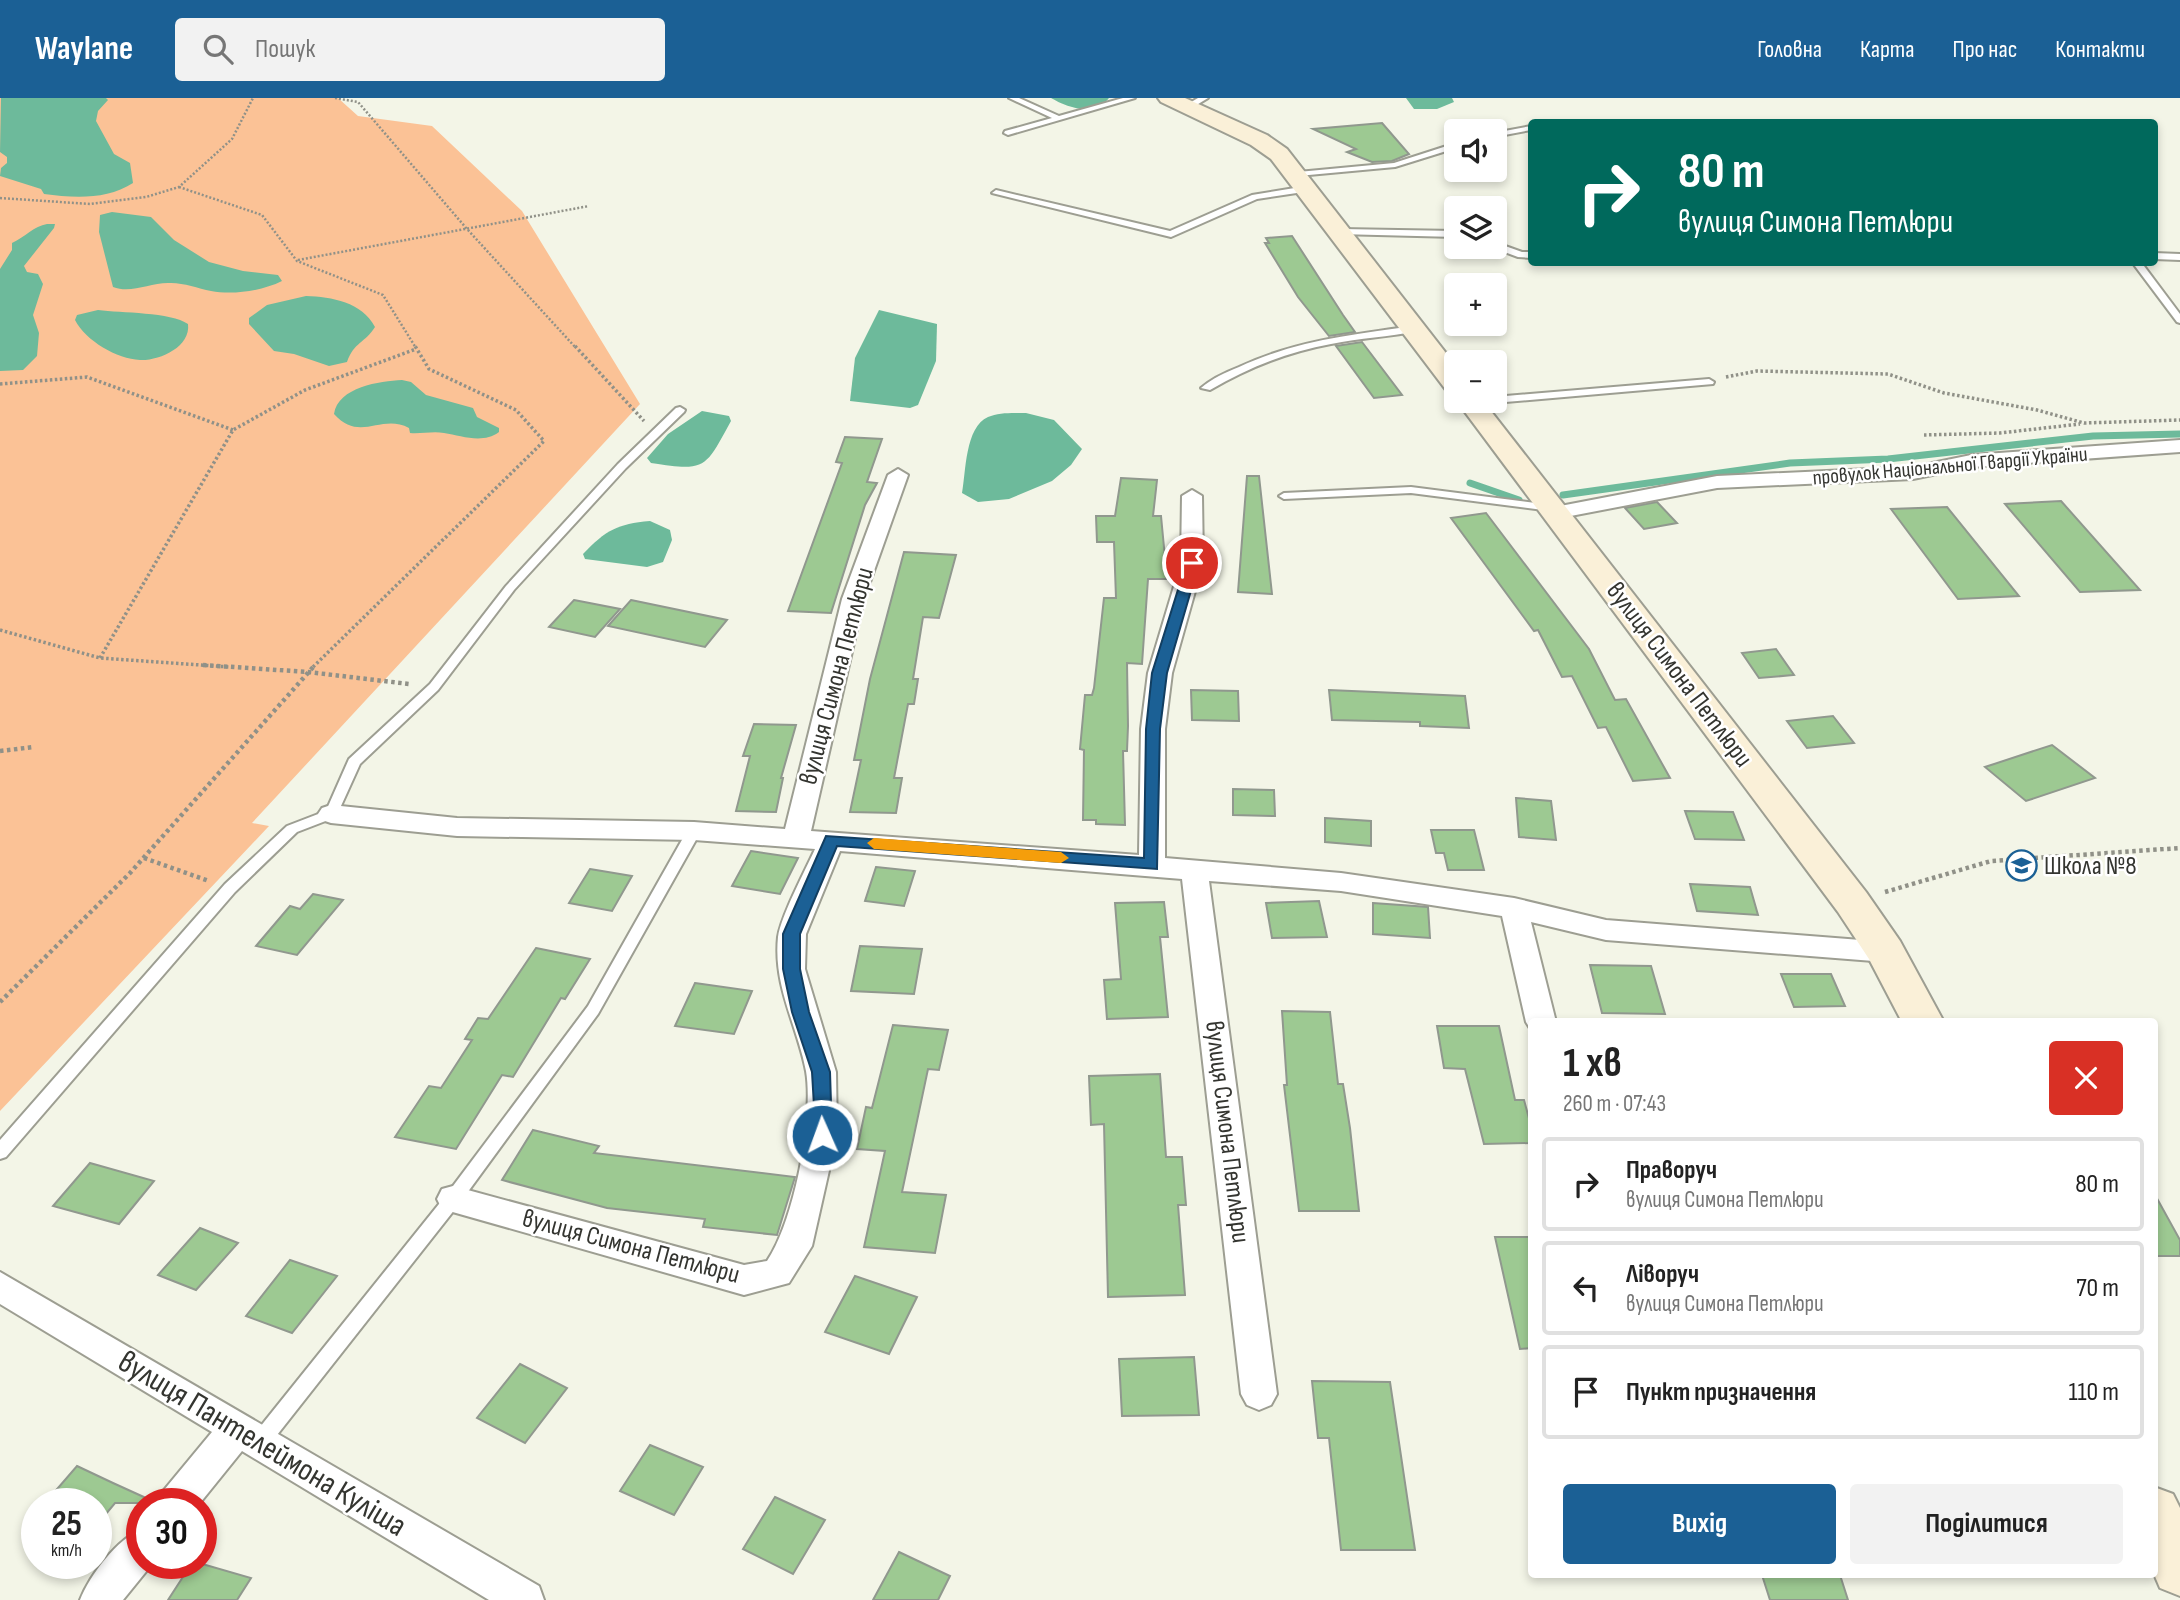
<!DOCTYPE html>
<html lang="uk">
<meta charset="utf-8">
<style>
body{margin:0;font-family:"Sofia Sans Condensed",sans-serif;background:#f2f2f2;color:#222;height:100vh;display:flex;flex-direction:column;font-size:26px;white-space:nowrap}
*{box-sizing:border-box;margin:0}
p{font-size:23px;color:#767676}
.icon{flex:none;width:38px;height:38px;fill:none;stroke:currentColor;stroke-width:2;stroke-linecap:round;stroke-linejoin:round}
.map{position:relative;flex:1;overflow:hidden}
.panel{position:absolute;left:1528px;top:920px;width:630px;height:560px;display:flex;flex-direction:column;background:#fff;border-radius:7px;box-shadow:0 4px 10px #0003}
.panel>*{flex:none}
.hud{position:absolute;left:1528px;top:21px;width:630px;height:147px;border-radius:7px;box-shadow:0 4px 10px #0003;background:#00695c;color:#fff;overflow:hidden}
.tools{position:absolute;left:1444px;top:21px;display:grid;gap:14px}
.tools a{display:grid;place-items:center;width:63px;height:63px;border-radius:7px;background:#fff;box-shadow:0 4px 10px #0003;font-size:35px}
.speed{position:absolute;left:21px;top:1390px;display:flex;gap:14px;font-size:35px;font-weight:700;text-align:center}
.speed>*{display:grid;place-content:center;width:91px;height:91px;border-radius:50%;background:#fff;box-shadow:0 4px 10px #0003;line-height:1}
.speed small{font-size:18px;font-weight:400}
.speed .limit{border:10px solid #d22;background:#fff;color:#111}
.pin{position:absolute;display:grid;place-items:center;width:60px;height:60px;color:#fff;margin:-30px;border:4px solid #fff;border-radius:50%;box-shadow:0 2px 7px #0007}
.me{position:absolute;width:77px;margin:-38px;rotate:358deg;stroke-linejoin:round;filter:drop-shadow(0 0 5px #0008)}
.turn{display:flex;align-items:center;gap:24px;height:147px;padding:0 35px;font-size:32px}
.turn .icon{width:91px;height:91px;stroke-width:2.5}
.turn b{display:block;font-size:49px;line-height:60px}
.round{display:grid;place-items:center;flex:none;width:74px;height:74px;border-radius:7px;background:#f2f2f2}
.summary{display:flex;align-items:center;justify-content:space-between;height:119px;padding:0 35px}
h1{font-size:42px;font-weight:700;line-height:52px}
.primary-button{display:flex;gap:14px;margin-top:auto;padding:14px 35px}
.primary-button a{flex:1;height:80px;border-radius:7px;background:#1b6095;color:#fff;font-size:28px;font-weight:700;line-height:80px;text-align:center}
.primary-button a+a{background:#f2f2f2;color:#222}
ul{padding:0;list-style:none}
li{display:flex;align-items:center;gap:21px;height:94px;margin:0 14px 10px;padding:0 21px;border:4px solid #e0e0e0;border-radius:7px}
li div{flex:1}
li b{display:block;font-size:26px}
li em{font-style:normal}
header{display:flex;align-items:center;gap:42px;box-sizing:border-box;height:98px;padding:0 35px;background:#1b6095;color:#fff}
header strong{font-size:33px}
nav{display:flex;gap:38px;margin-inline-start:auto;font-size:24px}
.search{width:490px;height:63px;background:#f2f2f2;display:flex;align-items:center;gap:18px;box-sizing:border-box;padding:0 24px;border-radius:7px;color:#767676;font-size:26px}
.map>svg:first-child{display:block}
.green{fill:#fbc296}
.water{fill:#6dba9b}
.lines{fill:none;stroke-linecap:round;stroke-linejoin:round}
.stream{stroke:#6dba9b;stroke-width:7}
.building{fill:#9dc992;stroke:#90988e;stroke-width:2}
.service-casing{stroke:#9d9e92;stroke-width:4}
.minor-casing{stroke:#9d9e92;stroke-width:4}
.secondary-casing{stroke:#9d9e92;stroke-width:4}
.path-far2{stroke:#909188;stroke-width:2.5;stroke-dasharray:2 2;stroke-linecap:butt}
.path-far1{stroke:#909188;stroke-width:3.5;stroke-dasharray:2.5 2.5;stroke-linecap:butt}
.path{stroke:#909188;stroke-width:4.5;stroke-dasharray:3.5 3.5;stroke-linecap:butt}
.service{fill:#fff;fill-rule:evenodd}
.minor{fill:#fff;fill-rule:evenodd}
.secondary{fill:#faf0d8;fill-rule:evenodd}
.route{fill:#1b6095;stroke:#123e61;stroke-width:2}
.slow{fill:#f59e0b}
.labels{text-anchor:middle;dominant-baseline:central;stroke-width:5;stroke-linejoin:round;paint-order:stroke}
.far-street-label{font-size:21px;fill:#343530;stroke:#fff}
.street-label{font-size:26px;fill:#343530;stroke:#fff}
.poi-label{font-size:26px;fill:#343530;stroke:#fff;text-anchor:start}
.near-street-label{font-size:32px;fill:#343530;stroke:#fff}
</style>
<header>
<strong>Waylane</strong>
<div class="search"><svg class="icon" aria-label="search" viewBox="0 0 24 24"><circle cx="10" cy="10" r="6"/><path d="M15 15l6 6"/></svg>Пошук</div>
<nav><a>Головна</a><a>Карта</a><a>Про нас</a><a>Контакти</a></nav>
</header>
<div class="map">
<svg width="2180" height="1502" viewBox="0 0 2180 1502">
<rect width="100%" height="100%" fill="#f3f5e7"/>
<polygon class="green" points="0,0 338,0 358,18 432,28 522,113 640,306 252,725 269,728 0,1013"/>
<g class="water">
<path d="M 1,0 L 106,0 L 108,2 L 98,13 L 96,23 L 114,56 L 130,65 L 133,85 C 107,102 74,100 44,96 L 41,91 L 0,78 L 1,70 L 7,65 L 7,59 L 0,54 Z"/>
<path d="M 1051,0 L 1109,0 C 1095,19 1068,10 1051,0 Z"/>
<polygon points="1406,0 1452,0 1454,4 1437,11 1414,11"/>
<path d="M 112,114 L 151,119 L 174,142 L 209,164 L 243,173 L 278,177 L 282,183 C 262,193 233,197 211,193 C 197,190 182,184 168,185 C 149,185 131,196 113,189 L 99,134 L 100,117 Z"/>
<path d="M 47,126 L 55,126 L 54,130 L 24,168 L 27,174 L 38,176 L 43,186 L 33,217 L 39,235 L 37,258 L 23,272 L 0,273 L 0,171 L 12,152 L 12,145 C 25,139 34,128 47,126 Z"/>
<path d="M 306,198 C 332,199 362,204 375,229 C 365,245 354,244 347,264 L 329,268 L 294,256 L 274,253 L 249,226 L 249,220 L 267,207 Z"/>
<path d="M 98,212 C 121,215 171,214 188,226 C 191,249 159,263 140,262 C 117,261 86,243 75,222 L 77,217 Z"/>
<polygon points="879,212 937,226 936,263 918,307 910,310 850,303 855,260"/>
<path d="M 402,282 L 411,284 L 426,297 L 473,310 L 477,319 L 499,330 L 499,334 C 483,346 462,338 444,335 C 433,333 421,336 410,335 L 409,330 C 381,315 360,345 334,316 C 338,289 380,283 402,282 Z"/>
<path d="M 702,313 L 729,318 L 731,323 C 705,370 707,374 651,365 L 647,360 L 668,336 Z"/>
<path d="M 1026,315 L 1054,322 L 1082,351 L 1071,367 L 1052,383 L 1009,401 L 978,404 L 962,395 C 966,374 965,329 988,319 C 999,314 1014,315 1026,315 Z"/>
<path d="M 650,423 L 670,432 L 672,442 L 663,464 L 647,469 L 585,461 L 583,456 C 606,432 617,426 650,423 Z"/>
</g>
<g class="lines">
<g class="stream">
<polyline points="1470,385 1519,402"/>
<polyline points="1563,397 1790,365 1888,361 2093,338 2180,336"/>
</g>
</g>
<g class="building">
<polygon points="1382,25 1409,56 1392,63 1372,64 1347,54 1356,51 1313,31"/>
<polygon points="1292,138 1343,217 1355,234 1329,238 1298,199 1265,145 1269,145 1266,140"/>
<polygon points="1362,244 1402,297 1374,300 1336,248"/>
<polygon points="845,339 882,341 867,384 877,385 865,407 831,515 788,513 842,365 836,364"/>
<polygon points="1247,378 1259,378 1272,496 1238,494"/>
<polygon points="1121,380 1157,382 1153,418 1161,418 1167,481 1148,481 1142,566 1127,565 1128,628 1127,653 1123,653 1125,727 1096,726 1096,722 1083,722 1084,652 1080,651 1085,597 1092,597 1094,590 1104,500 1116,500 1114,444 1097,444 1096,418 1115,418"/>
<polygon points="2061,403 2140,492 2080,494 2005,406"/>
<polygon points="1657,404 1677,425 1644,431 1625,410"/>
<polygon points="1947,409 2019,498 1958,501 1891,411"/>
<polygon points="1486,415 1589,551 1615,602 1626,601 1670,680 1633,683 1606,629 1598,630 1572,578 1562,579 1538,532 1534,533 1451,420"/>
<polygon points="904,454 956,457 939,520 923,519 913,581 918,581 914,606 908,606 894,680 902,680 896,715 850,714 861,662 854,662 870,581"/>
<polygon points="574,502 620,511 595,539 549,529"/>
<polygon points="631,502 727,522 705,549 608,528"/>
<polygon points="1776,551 1794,577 1759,580 1742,555"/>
<polygon points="1191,592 1238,593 1239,623 1192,622"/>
<polygon points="1329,592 1465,598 1469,630 1420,628 1420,624 1332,622"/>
<polygon points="1833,618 1854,645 1807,650 1787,623"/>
<polygon points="754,626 796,627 781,680 783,680 776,714 736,713 750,658 743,658"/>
<polygon points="2052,647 2095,680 2026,703 1985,669"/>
<polygon points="1233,691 1274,692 1275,718 1233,717"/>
<polygon points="1516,700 1551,703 1556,742 1519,739"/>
<polygon points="1685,713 1733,714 1744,742 1695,741"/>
<polygon points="1325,720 1371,723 1371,748 1325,744"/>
<polygon points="1431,732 1474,732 1484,772 1448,772 1444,755 1436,755"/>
<polygon points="751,753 798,760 780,796 732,788"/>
<polygon points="876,769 915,773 904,808 865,803"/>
<polygon points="590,771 632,778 612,813 569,805"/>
<polygon points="1690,786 1750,789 1758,817 1697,813"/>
<polygon points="313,796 343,802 297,857 256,848 290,808 300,811"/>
<polygon points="1319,803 1327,839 1272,840 1266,805"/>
<polygon points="1164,804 1168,839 1160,839 1168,919 1107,921 1104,882 1121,881 1115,805"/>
<polygon points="1373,805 1428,809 1430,840 1373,836"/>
<polygon points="860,848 922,851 914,896 851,893"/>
<polygon points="536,850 590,861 565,901 561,900 513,979 502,977 456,1051 395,1039 429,988 441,990 472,942 465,941 478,920 488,921"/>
<polygon points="1590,867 1651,868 1665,916 1602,915"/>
<polygon points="1781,876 1831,876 1845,908 1794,909"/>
<polygon points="695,885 752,893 734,936 675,928"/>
<polygon points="1282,913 1330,914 1338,986 1343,986 1350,1030 1359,1113 1299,1113 1284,987 1287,987"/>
<polygon points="893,927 948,932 939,972 928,971 902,1094 946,1097 935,1155 864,1149 885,1053 857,1051 866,1009 872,1010"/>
<polygon points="1437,928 1499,928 1515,1002 1524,1002 1531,1028 1531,1045 1484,1046 1465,971 1444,970"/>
<polygon points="1160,976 1166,1059 1182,1059 1186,1107 1178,1107 1185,1197 1108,1199 1104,1026 1091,1027 1089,978"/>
<polygon points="533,1032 599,1048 594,1055 795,1079 777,1137 703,1129 705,1121 607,1110 502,1082"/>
<polygon points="90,1065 154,1083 119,1126 53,1108"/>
<polygon points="2154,1095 2180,1142 2180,1158 2154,1158"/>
<polygon points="200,1130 238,1145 196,1192 158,1177"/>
<polygon points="1495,1139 1531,1139 1531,1250 1520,1251"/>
<polygon points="290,1162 337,1178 292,1235 246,1218"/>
<polygon points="855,1178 917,1199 889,1256 825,1234"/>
<polygon points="1194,1259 1199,1317 1122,1318 1119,1261"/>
<polygon points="520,1266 567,1290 525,1345 477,1320"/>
<polygon points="1312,1283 1390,1284 1415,1452 1341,1452 1329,1340 1318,1340"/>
<polygon points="650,1347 703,1369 674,1417 620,1393"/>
<polygon points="77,1368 113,1385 157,1405 115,1405 96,1428 96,1405 45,1405"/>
<polygon points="775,1399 825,1422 793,1476 743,1451"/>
<polygon points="899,1454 950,1478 938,1502 873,1502"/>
<polygon points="192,1465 199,1465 251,1480 237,1502 168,1502"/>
<polygon points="1762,1477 1840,1477 1848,1502 1770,1502"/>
</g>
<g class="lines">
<defs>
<g id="service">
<polygon points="1009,0 1019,0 1059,18 1123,0 1135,0 1008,37 1004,35 1005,33 1052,20"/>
<polygon points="1198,0 1208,0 1190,11 1183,9"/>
<polygon points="1531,28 1531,32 1494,39 1494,35"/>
<polygon points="1456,45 1456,50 1395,69 1298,78 1294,76 1298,74 1394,65"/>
<polygon points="1307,88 1311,91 1310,93 1257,101 1171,139 992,95 996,92 1170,133 1252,97"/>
<polygon points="1341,131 1456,133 1456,139 1338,136 1337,134"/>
<polygon points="1494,144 1522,154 1531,154 1531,160 1518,159 1491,149 1494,149"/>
<polygon points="2154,155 2180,156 2180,162 2154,161"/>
<polygon points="2132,164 2141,164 2180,216 2180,225 2177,224"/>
<path d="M 1414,228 L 1419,231 L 1417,233 C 1389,239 1360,240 1331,246 C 1287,254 1248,270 1210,292 L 1201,290 C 1211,281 1226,274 1239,269 C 1294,243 1354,236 1414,228 Z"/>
<polygon points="1709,281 1714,284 1713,286 1494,305 1489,303 1494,303 1494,299"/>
<polygon points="680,309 685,312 684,314 626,370 514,492 438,592 360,666 336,719 297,734 235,794 6,1059 0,1061 0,1042 225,786 287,728 326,713 349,661 430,586 506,488 618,366 676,310"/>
<polygon points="1411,389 1551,407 1557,410 1551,413 1411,395 1284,401 1279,398 1284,395"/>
<polygon points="694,728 701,733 598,916 459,1106 266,1351 259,1354 252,1351 249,1345 252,1339 447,1096 588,908 687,733"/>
</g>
<g id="minor">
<polygon points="2180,342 2180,354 1971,369 1913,381 1717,390 1555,421 1545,415 1555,409 1717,378 1913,369 1971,357"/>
<path d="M 898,371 L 908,377 L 864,501 L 811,733 L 1139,757 L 1141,631 L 1148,575 L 1181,465 L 1182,398 L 1192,392 L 1202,398 L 1203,465 L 1172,575 L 1165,631 L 1165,760 L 1341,775 L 1514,800 L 1606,822 L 1886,844 L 1896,847 L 1900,854 L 1896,861 L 1886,864 L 1606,842 L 1531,824 L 1556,924 L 1531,924 L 1531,932 L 1526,924 L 1502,818 L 1341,793 L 1209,783 L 1277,1296 L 1271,1307 L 1259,1312 L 1247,1307 L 1241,1296 L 1182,781 L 840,753 L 806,836 L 805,871 L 836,974 L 837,1037 L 812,1148 L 789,1185 L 744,1197 L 442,1111 L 437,1101 L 442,1091 L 453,1088 L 744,1167 L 767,1163 C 794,1124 814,1020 806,973 C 797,927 773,888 778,839 C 781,818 805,773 815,751 L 694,742 L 457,738 L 331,725 L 322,722 L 318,716 L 322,710 L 331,707 L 457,720 L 694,724 L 785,731 L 842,501 L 888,377 Z"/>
<polygon points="0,1174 539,1488 544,1502 489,1502 242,1353 200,1405 159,1405 164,1392 212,1334 0,1206"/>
<path d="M 142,1431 L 142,1465 L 153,1465 L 123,1502 L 80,1502 C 90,1477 117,1441 142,1431 Z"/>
</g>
<g id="secondary">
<polygon points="1158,0 1185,0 1267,37 1287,51 1456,268 1456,294 1446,292 1271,61 1251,47 1161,4"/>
<polygon points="1456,302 1483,303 1866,794 1900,843 1944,924 1902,924 1869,861 1838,814"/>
<polygon points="2154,1389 2173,1396 2180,1410 2180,1498 2160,1490 2154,1476"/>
</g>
</defs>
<use href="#service" class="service-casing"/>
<use href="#minor" class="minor-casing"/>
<use href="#secondary" class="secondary-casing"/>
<g class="path-far2">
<polyline points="335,0 358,4 467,131 576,250"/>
<polyline points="179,89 262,117 297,163 383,197 416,250"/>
<polyline points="0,100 90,106 146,99 179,89 232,41 253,0"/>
<polyline points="298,162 589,108"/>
</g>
<g class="path-far1">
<polyline points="575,248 644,323"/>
<polyline points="1726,279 1757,273 1888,276 1944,295 2037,312 2084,325 2180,322"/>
<polyline points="0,286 87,279 233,332"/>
<polyline points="1924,337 2000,335 2080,326"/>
<polyline points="0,532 100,560 229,569"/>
<polyline points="100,560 233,332 305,292 416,251"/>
<polyline points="313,569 544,343 516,312 429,271 415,248"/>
</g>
<g class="path">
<polyline points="203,567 308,574 409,586"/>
<polyline points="0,653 34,649"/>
<polyline points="144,760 209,783"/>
<polyline points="1885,794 1991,763 2180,750"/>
<polyline points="0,904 130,775 315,567"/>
</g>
<use href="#service" class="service"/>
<use href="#minor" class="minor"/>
<use href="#secondary" class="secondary"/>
</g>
<polygon class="route" points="1187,463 1199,465 1167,575 1160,631 1157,771 837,748 800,836 800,871 809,914 830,974 832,1037 829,1042 816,1042 812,974 792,914 783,871 783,836 826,738 1144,760 1146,631 1152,575"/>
<polygon class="slow" points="874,740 1061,754 1069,760 1061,765 874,751 867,745"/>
<defs>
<symbol id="school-ring" viewBox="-11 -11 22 22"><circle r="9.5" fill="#fff" stroke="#1b6095" stroke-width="1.5"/><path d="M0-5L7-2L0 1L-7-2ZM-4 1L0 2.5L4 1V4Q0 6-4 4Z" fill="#1b6095"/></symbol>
</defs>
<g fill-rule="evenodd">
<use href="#school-ring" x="2004" y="750" width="35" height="35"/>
</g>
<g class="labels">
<g class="far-street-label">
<text transform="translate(1950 368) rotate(-5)">провулок Національної Гвардії України</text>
</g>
<g class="street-label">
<text transform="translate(1679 577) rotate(53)">вулиця Симона Петлюри</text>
<text transform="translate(837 578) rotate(-75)">вулиця Симона Петлюри</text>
<text transform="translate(1227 1034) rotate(83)">вулиця Симона Петлюри</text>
<text transform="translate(631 1149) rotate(15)">вулиця Симона Петлюри</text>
</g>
<g class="poi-label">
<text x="2044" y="768">Школа №8</text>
</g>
<g class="near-street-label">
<text transform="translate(262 1346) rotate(31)">вулиця Пантелеймона Куліша</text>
</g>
</g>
</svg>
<div class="tools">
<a><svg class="icon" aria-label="sound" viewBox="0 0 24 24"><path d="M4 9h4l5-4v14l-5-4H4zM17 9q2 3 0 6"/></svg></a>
<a><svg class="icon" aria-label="layers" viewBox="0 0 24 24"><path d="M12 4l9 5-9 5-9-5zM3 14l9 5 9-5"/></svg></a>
<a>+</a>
<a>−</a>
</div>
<div class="speed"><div>25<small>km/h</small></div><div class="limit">30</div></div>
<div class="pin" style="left:1192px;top:465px;background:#d93025"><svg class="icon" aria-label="arrive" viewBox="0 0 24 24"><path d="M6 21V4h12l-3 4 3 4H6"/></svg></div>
<svg class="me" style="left:822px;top:1037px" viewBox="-20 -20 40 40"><circle r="17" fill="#1b6095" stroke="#fff" stroke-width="3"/><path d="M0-11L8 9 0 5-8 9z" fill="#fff"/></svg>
<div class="hud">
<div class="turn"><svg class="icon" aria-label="right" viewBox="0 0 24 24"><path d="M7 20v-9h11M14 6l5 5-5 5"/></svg><div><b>80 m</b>вулиця Симона Петлюри</div></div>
</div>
<section class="panel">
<div class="summary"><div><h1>1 хв</h1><p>260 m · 07:43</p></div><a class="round" style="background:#d93025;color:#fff"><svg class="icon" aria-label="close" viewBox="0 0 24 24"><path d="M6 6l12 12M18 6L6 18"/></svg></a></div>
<ul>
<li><svg class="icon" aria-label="right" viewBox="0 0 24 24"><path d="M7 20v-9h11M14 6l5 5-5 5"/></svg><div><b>Праворуч</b><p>вулиця Симона Петлюри</p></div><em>80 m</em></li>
<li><svg class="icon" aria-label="left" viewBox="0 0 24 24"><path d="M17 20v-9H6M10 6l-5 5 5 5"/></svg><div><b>Ліворуч</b><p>вулиця Симона Петлюри</p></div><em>70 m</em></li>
<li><svg class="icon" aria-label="arrive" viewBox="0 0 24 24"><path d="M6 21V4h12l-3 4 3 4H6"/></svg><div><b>Пункт призначення</b></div><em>110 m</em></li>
</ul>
<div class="primary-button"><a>Вихід</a><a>Поділитися</a></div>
</section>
</div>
